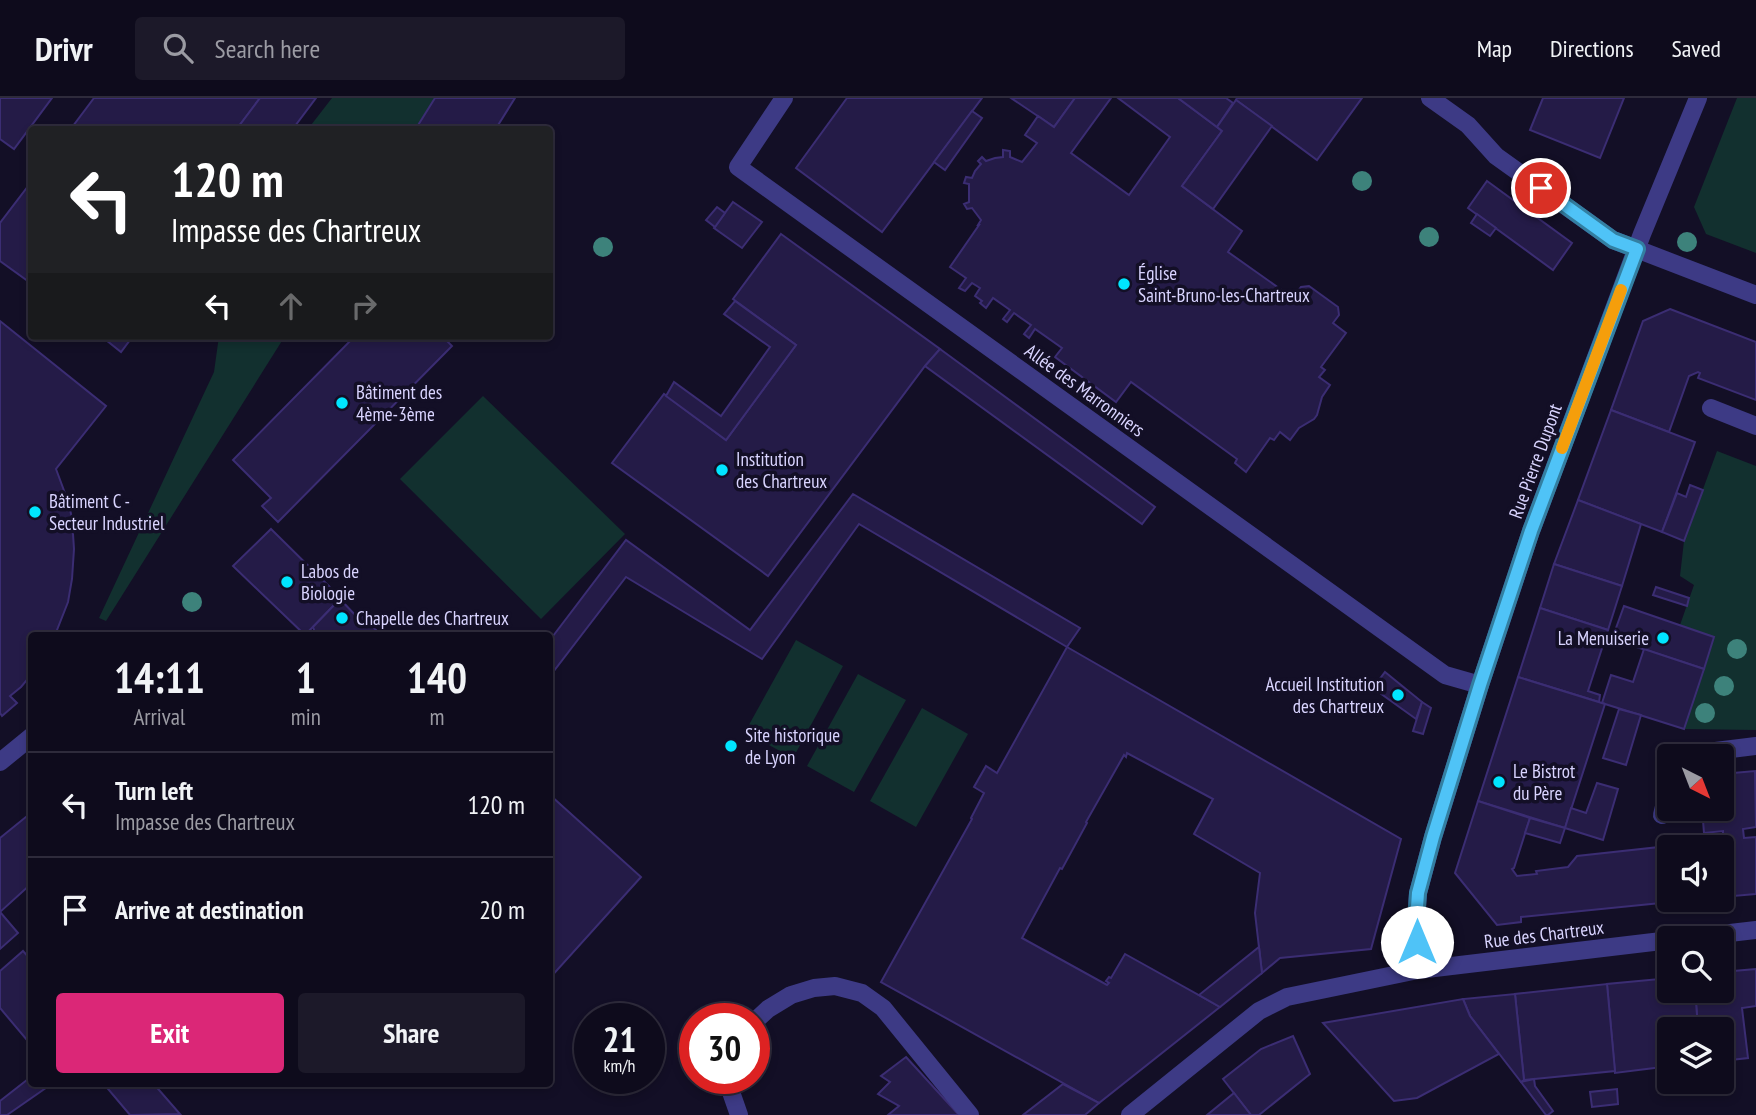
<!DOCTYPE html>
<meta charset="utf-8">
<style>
body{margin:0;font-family:"PT Sans Narrow",sans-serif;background:#1c1929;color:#f1f3f6;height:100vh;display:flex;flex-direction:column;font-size:26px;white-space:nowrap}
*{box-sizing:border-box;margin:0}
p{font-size:23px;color:#9b9ba3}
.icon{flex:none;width:38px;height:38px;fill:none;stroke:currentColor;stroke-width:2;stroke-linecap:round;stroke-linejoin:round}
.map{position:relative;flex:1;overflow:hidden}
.details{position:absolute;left:28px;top:534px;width:525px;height:455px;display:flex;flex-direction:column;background:#0e0b1c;border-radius:7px;box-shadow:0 4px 10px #0003,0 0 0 2px #2e2b3b}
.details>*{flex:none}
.banner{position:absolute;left:28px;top:28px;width:525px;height:214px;border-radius:7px;box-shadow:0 4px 10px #0003,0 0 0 2px #2e2b3b;background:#202124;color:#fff;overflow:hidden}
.needle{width:46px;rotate:138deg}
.buttons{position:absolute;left:1657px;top:646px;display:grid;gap:14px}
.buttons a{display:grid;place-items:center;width:77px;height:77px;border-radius:7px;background:#0e0b1c;box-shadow:0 4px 10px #0003,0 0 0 2px #2e2b3b;font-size:35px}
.speed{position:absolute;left:574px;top:905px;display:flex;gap:14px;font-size:35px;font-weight:700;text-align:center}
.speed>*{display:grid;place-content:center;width:91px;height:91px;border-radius:50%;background:#0e0b1c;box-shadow:0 4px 10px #0003,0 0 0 2px #2e2b3b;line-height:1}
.speed small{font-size:18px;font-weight:400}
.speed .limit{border:10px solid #d22;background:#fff;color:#111}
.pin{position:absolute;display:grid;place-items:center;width:60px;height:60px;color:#fff;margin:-30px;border:4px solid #fff;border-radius:50%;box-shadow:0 2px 7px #0007}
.me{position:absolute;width:77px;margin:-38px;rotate:0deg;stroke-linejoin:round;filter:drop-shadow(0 0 5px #0008)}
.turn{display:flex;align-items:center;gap:24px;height:147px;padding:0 28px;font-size:32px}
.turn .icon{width:91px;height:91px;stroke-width:2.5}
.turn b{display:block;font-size:49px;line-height:60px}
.lanes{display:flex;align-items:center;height:66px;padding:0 28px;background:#0003;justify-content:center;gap:35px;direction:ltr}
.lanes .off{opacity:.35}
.eta{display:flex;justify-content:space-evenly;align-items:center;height:119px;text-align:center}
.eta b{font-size:42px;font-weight:800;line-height:49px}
.action{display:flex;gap:14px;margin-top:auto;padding:14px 28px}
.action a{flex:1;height:80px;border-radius:7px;background:#db2777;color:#fff;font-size:28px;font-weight:800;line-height:80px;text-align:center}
.action a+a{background:#1c1929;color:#f1f3f6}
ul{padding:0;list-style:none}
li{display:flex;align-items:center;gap:21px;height:105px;padding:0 28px;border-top:2px solid #2e2b3b}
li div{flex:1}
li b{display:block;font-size:26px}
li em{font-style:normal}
header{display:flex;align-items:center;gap:42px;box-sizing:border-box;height:98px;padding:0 35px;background:#0e0b1c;border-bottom:2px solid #2e2b3b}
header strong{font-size:33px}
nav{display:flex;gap:38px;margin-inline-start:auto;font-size:24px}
.search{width:490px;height:63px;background:#1c1929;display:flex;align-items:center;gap:18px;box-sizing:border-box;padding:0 24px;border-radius:7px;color:#9b9ba3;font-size:26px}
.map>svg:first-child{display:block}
.green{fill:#12302f}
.building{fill:#241b47;stroke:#3b2d73;stroke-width:2}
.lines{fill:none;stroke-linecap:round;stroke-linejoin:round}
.minor{stroke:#3d3a85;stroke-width:18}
.tree{fill:#3d827b}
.route-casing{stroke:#337fa1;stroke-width:18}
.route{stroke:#4fc3f7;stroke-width:12}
.slow{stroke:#f59e0b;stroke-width:12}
.poi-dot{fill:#00e5ff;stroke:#130f26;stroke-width:2.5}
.labels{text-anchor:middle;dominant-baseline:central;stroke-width:7;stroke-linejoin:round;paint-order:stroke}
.poi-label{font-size:19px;fill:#d9d4ff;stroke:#130f26;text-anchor:start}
.street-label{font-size:19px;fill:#d9d4ff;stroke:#130f26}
</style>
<header>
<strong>Drivr</strong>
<div class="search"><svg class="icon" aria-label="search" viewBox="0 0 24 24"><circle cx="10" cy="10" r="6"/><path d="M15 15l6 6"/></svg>Search here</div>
<nav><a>Map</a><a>Directions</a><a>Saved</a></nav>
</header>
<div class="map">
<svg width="1756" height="1017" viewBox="0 0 1756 1017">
<rect width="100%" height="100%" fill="#130f26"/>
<g class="green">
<polygon points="332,0 435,0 415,31 308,31"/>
<polygon points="1737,0 1756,0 1756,155 1706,136 1694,109"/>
<polygon points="219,238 285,238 106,523 99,520 214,274"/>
<polygon points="483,298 625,436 541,521 400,381"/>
<polygon points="1717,353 1756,368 1756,632 1684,631 1714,539 1680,527 1694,487 1680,478 1684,443"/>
<polygon points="796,542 843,568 793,660 745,634"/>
<polygon points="858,576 906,602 854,694 807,668"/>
<polygon points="922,610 968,636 916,729 870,703"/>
</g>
<g class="building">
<polygon points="0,0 52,0 14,51 0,41"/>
<polygon points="94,0 260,0 236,32 70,32"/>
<polygon points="260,0 316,0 292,32 236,32"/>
<polygon points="435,0 515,0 495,32 415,32"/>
<polygon points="847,0 982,0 882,134 796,70"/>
<polygon points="1011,0 1075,0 1054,29"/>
<polygon points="1075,0 1111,0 1071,55 1129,97 1170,39 1118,0 1178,0 1217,29 1222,33 1182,88 1242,133 1228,154 1293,200 1301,189 1309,188 1338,209 1339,217 1333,225 1346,235 1321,269 1325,272 1319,279 1330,287 1322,299 1317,317 1314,321 1299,330 1290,342 1280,334 1274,342 1270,340 1246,374 1235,365 1237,361 1131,284 1116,304 1055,259 1062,250 1035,231 1029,240 1024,236 1031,227 1014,215 1007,224 1003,221 1010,212 993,200 986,210 980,205 982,203 975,198 980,190 972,185 965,193 959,190 966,180 950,169 979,127 978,127 981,122 972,110 967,111 964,106 969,104 969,86 964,85 966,79 972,80 975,73 981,66 978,63 982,59 986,63 995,60 1003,59 1003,52 1010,53 1010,59 1022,64 1037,45 1025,37 1038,18 1054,29"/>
<polygon points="1178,0 1226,0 1233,5 1217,29"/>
<polygon points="1237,0 1362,0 1317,62 1236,2"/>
<polygon points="1543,0 1624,0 1600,60 1530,32"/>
<polygon points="1236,2 1272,28 1213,111 1182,88 1222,33 1217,29"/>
<polygon points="972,13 982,20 945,72 934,64"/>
<polygon points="32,83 32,186 0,163 0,125"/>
<polygon points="1487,83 1572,145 1553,172 1468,110"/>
<polygon points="733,104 762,124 742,150 714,130"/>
<polygon points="717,109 725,115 715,129 706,122"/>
<polygon points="1477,116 1496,130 1490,138 1471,125"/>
<polygon points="781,136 940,251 925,268 768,478 612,365 664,296 726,342 796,247 733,201"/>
<polygon points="735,203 796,247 726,342 666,298 674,284 721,318 770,249 724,216"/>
<polygon points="1670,211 1756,244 1756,302 1698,280 1700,275 1698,274 1689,278 1669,334 1611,312 1643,223"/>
<polygon points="0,223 106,308 56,371 69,406 72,421 74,451 72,481 68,504 55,537 32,537 32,576 21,589 10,598 17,605 2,618 0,615"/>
<polygon points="101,238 133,238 121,254"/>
<polygon points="355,238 426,238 428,240 430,238 442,238 452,248 278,424 262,408 271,400 233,362"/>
<polygon points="940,251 1155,409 1142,426 925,268"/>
<polygon points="1611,312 1695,344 1662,434 1578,402"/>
<polygon points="1690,387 1703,392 1684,443 1662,434 1677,395 1686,399"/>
<polygon points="853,396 1080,530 1067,549 859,426 762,561 626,479 550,578 550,542 626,442 750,532"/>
<polygon points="1578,402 1641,426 1622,488 1554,466"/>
<polygon points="271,431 341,500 305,537 233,468"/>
<polygon points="1554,466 1622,488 1608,532 1540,510"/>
<polygon points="1656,489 1689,500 1687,508 1653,497"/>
<polygon points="340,501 357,519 361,515 364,518 361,520 369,528 372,524 376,527 373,529 381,537 316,537 313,529"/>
<polygon points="1624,508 1714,539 1704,571 1612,541"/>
<polygon points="1540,510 1608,532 1588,593 1600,597 1599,604 1518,579"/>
<polygon points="1067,549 1401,741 1371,851 1280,860 1262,875 1255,815 1260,775 1194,736 1213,701 1127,655 1126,659 1124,657 1086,724 1087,725 1062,771 1060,770 1022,840 1107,887 1109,885 1106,883 1109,879 1111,880 1125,856 1220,909 1099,1005 881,884 972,721 971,720 984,695 974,689 986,668 997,675"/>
<polygon points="1644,551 1704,571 1684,631 1602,605 1611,577 1633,584"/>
<polygon points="1385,574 1422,604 1416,621 1373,590"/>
<polygon points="1518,579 1605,606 1565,730 1478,703"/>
<polygon points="1422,604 1431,610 1423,636 1413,633"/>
<polygon points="1619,611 1641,617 1626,667 1603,660"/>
<polygon points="1755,673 1756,729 1743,731 1744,740 1756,739 1756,796 1722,799 1722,749 1670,749 1670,802 1691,802 1521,819 1521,824 1497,827 1455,775 1478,703 1530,720 1514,770 1512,771 1517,778 1537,776 1536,773 1568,769 1577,758 1723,742 1723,733 1704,735 1702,710 1722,710 1722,676"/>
<polygon points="1597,685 1618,691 1603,742 1565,730 1571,710 1586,715"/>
<polygon points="550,697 641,779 550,880"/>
<polygon points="32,714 32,785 0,814 0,740"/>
<polygon points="1530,720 1565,730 1560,745 1525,735"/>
<polygon points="0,814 18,835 0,851"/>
<polygon points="1259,849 1262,875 1220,909 1199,897"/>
<polygon points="23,853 32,863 32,948 0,910 0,873"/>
<polygon points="1756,871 1756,908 1742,910 1748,960 1722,963 1722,931 1692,931 1697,917 1695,892 1722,892 1722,874"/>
<polygon points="1670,880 1670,892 1695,892 1697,917 1692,931 1670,931 1670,968 1615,975 1607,886"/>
<polygon points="1607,886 1615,973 1524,982 1515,896"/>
<polygon points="1515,896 1524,982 1521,984 1470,918 1463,901"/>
<polygon points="1463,901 1470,918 1499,956 1417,1000 1394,1003 1323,925"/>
<polygon points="1293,938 1310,976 1259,1017 1251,1017 1223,981 1261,951"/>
<polygon points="906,959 959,1017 888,1017 899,1008 878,996 890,984 881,978"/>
<polygon points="32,978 32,985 53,985 7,1017 0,1017 0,1003"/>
<polygon points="1534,981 1535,988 1553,1013 1548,1017 1546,1017 1521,984"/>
<polygon points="103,985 153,985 180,1016 130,1017"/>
<polygon points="1063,986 1099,1005 1085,1017 1023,1017"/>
<polygon points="1617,991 1618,1006 1592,1009 1590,994"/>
<polygon points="1234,995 1251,1017 1207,1017"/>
</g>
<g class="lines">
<g class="minor">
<polyline points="784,0 738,69 1445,577 1480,587"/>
<polyline points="1430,0 1468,27 1496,58 1613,142 1756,197"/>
<polyline points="1711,310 1756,328"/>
<polyline points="1675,658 1756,648"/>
<polyline points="0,664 32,638"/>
<polyline points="1662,717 1670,683"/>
<polyline points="1687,840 1756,832"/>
<polyline points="1418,872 1416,824 1418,795 1433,739 1480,587 1531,433 1642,136 1698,0"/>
<polyline points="754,924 768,911 791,897 814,890 835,888 862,895 883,910 970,1017"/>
<polyline points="732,980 731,994 739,1017"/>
<polyline points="1130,1017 1259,913 1287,899 1418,872 1670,842"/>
</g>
</g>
<g class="tree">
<circle cx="1362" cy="83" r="10"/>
<circle cx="1429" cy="139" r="10"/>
<circle cx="1687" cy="144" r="10"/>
<circle cx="603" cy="149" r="10"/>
<circle cx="192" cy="504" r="10"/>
<circle cx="1737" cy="551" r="10"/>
<circle cx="1724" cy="588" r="10"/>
<circle cx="1705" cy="615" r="10"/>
</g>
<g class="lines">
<defs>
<polyline id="route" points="1417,844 1416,824 1418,795 1433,739 1480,587 1531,433 1637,151 1613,142 1541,90"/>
</defs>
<use href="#route" class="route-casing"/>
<use href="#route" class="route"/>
<polyline class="slow" points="1562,350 1621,192"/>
</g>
<g class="poi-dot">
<circle cx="1124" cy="186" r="7"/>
<circle cx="342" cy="305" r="7"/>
<circle cx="722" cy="372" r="7"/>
<circle cx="35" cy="414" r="7"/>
<circle cx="287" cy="484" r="7"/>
<circle cx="342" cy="520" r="7"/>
<circle cx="1663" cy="540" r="7"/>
<circle cx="1398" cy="597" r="7"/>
<circle cx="731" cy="648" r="7"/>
<circle cx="1499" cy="684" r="7"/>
</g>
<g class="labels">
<g class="poi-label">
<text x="1138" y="175">Église<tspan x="1138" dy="22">Saint-Bruno-les-Chartreux</tspan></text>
<text x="356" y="294">Bâtiment des<tspan x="356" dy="22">4ème-3ème</tspan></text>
<text x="736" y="361">Institution<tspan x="736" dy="22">des Chartreux</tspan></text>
<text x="49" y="403">Bâtiment C -<tspan x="49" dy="22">Secteur Industriel</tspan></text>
<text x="301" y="473">Labos de<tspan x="301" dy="22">Biologie</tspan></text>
<text x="356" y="520">Chapelle des Chartreux</text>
<text x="1649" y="540" text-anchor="end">La Menuiserie</text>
<text x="1384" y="586" text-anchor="end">Accueil Institution<tspan x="1384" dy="22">des Chartreux</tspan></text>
<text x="745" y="637">Site historique<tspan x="745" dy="22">de Lyon</tspan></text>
<text x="1513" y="673">Le Bistrot<tspan x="1513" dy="22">du Père</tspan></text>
</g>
<g class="street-label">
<text transform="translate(1085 292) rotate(36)">Allée des Marronniers</text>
<text transform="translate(1535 363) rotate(-70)">Rue Pierre Dupont</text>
<text transform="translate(1544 836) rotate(-7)">Rue des Chartreux</text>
</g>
</g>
</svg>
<div class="buttons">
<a><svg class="needle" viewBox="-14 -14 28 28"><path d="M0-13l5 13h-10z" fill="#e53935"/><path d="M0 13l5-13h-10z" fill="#9b9ba3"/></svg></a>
<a><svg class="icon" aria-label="sound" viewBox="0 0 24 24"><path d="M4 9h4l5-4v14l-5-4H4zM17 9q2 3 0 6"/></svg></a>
<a><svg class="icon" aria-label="search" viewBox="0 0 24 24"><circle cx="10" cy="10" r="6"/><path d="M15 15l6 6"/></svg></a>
<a><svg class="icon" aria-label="layers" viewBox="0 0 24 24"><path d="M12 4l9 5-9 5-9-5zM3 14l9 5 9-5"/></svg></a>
</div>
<div class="speed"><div>21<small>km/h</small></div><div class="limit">30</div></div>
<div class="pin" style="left:1541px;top:90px;background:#d93025"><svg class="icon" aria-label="arrive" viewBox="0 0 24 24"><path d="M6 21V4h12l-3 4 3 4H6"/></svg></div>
<svg class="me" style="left:1417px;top:844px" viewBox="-20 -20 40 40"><circle r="19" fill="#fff"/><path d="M0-13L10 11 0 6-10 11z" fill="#4fc3f7"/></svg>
<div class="banner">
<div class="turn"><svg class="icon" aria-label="left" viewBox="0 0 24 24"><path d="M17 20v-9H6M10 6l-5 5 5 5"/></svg><div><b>120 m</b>Impasse des Chartreux</div></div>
<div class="lanes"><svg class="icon" aria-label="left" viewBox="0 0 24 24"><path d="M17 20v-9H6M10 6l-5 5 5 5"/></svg><svg class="icon off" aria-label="ahead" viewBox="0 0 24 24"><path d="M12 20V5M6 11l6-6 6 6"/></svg><svg class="icon off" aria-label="right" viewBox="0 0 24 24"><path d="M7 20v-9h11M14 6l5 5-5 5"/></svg></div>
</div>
<section class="details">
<div class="eta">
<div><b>14:11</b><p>Arrival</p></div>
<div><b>1</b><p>min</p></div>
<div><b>140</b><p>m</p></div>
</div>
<ul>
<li><svg class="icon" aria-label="left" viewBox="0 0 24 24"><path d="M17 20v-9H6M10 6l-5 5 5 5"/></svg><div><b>Turn left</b><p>Impasse des Chartreux</p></div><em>120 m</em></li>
<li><svg class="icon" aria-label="arrive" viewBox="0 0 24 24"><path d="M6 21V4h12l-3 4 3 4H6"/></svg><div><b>Arrive at destination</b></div><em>20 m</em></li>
</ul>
<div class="action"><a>Exit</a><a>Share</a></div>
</section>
</div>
